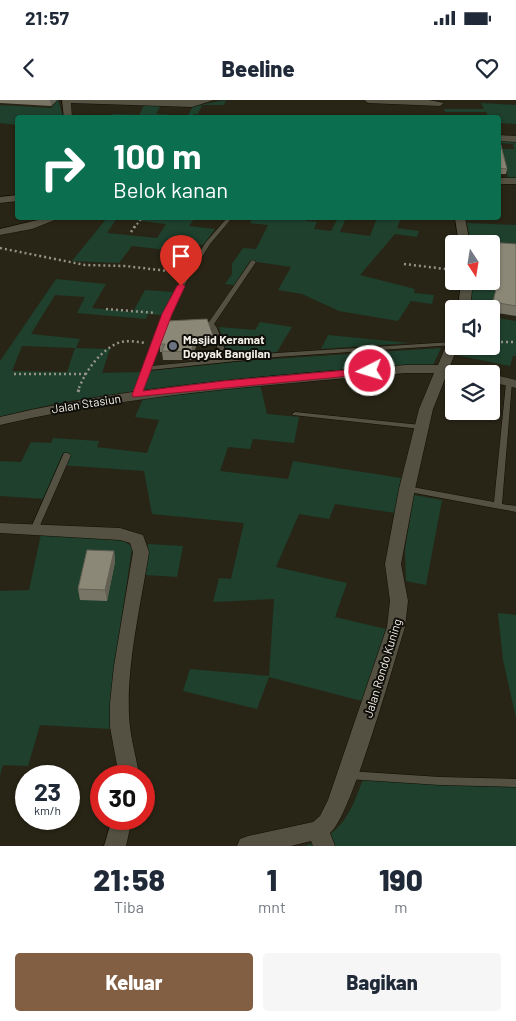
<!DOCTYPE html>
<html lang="id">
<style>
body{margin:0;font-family:Barlow,sans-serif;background:#f6f6f7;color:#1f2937;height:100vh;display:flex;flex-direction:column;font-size:19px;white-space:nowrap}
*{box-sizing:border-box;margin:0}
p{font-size:16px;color:#747a83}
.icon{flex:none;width:28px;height:28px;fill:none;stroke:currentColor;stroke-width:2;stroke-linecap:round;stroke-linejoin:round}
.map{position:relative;height:746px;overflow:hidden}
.drawer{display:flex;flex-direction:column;background:#fff;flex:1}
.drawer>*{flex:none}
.top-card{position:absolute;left:15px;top:15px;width:486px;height:105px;border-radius:5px;box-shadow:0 1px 4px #0004;background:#0b6e4f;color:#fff;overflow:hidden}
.needle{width:32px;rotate:168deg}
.controls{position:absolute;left:445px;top:135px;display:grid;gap:10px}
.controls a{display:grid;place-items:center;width:55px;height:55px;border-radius:5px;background:#fff;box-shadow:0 1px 4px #0004;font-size:25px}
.speed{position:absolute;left:15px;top:665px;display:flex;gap:10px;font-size:25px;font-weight:700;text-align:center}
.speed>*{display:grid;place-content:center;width:65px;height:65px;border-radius:50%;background:#fff;box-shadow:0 1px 4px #0004;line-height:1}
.speed small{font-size:12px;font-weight:400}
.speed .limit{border:8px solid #d22;background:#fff;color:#111}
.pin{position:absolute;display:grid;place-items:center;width:42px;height:42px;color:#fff;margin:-51px -21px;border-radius:50% 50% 50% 0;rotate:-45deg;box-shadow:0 0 5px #0007}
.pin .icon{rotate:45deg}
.me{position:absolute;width:55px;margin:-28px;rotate:265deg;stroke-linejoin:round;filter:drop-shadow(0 0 4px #0008)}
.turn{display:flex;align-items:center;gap:18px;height:105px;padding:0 15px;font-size:22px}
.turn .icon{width:65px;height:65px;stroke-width:2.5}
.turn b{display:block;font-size:35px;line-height:42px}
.eta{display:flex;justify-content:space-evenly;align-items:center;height:85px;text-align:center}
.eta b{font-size:30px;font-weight:800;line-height:35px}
.action{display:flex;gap:10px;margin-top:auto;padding:10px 15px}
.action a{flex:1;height:58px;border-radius:5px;background:#825e42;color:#fff;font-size:20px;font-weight:800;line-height:58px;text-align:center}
.action a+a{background:#f6f6f7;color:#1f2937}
.status{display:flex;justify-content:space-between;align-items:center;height:35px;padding:0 25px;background:#fff;direction:ltr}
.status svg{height:14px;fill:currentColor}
header{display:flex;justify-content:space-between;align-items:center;height:65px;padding:0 15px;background:#fff;font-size:22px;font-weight:800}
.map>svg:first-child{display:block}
.green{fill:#1e402d;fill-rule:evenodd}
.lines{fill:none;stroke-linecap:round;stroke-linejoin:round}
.lane-casing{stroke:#110e03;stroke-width:1}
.street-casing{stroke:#110e03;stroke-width:1}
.path-far2{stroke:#959287;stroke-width:2;stroke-dasharray:2 2.5;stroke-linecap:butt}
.path-far1{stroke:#959287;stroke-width:2.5;stroke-dasharray:2 3;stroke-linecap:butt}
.path{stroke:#959287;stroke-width:3;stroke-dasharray:2.5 4;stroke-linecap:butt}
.lane{fill:#545142;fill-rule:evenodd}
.street{fill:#545142;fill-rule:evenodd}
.wall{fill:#787566}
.shaded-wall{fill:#625f53}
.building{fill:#8c8877;stroke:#625f53}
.route{fill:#e11d48;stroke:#92132f}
.worship-dot{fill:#6b7280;stroke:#0f0e08;stroke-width:2}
.labels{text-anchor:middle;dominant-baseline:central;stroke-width:4;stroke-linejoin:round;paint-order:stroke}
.poi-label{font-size:12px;font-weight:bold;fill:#f2f0e7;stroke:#0f0e08;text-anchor:start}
.street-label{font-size:12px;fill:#f2f0e7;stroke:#0f0e08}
</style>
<div class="status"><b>21:57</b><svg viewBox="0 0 49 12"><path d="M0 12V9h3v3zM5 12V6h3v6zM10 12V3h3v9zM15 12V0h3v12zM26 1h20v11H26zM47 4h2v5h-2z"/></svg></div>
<header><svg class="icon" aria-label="back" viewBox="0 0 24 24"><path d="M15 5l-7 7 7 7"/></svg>Beeline<svg class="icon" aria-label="heart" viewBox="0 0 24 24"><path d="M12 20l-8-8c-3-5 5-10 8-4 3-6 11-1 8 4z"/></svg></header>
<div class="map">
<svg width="516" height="746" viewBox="0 0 516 746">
<rect width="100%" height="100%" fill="#282516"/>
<g class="green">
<polygon points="58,0 63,17 18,18 17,25 0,23 0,5 51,8"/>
<polygon points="226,0 224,5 202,5 198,14 194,14 192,17 93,18 95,16 110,16 112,14 139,15 145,4 161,5 156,14 188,16 193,6"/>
<polygon points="481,3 516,5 516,24 499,23 499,18 489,17 486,12 445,12 444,9 484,9"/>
<polygon points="499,40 516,40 516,79 499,79 508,77 501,49 514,49 513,44 499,43"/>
<path d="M 107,118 L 195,118 L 189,126 L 215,129 L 203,145 L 173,142 L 167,150 L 132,146 L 119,163 L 72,161 ZM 117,118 L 166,124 L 157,138 L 107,133 Z"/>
<polygon points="253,118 308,118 306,121 317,122 314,129 331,131 338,118 346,118 340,132 370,136 377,118 401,118 397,128 419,131 417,137 395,134 360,175 415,189 414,193 434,195 432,204 411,201 398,221 339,211 302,194 278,190 291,167 250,161 234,185 225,184 232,174 232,164 243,148 256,149 268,125 250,123"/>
<polygon points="467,123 516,125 516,153 491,144 471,144"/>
<polygon points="491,164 516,204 489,200 487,209 470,209 472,181 491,181"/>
<path d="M 56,179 L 106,184 L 92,208 L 133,212 L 145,190 L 173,192 L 163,215 L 148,214 L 146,219 L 77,213 L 85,197 L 55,195 L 31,234 L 80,239 L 76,248 L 110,249 L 102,273 L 140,272 L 257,260 L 441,248 L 433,265 C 353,267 274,275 194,284 C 129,292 63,299 0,317 L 0,261 ZM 22,246 L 75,248 L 67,272 L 12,271 Z"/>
<polygon points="491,217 516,221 516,256 513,256 510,266 456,255 459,246 491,246"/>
<polygon points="260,222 292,227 277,252 228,256 219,227 255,230"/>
<polygon points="328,235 409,243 321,249"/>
<polygon points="260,284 267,314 299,317 294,343 253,339 250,349 228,347 220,371 288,379 293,361 401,378 395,413 335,404 329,419 299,414 276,467 347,483 335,517 386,529 362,601 269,577 257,609 183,591 190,569 269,576 274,499 213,502 219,478 231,479 244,423 152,414 144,371 59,365 46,399 0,396 0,361 21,362 31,342 51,343 53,338 99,341 97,347 147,353 159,320 135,317 144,297"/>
<polygon points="414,395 442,400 426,485 406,481 405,449"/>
<path d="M 41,434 C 58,435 125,432 132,448 L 114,569 L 110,629 L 40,625 L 28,666 L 3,665 L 0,676 L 0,491 L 29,490 Z"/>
<polygon points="148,444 183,446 177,477 146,475"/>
<polygon points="498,513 516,515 516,618 503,560"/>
<path d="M 364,676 L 516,683 L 516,746 L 304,746 C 343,735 351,712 364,676 Z"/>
</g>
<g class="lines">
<defs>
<g id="lane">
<polygon points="227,118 232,118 210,144 177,197 151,266 221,259 211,228 209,226 199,225 196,223 199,221 209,222 251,161 253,160 256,162 214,224 217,228 228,258 276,253 452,242 454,243 454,245 276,257 150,270 140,295 137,297 135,296 134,295 171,197 206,142"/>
<polygon points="509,281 512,283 502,404 516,406 516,412 404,391 403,389 404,387 407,386 494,402 506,283"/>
<polygon points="295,312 421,325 425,327 421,329 293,315 292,314"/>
<polygon points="64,353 67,353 71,355 38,430 34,433 31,432 30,430"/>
<polygon points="348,671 440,677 516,679 516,687 440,685 348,679 344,678 343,675 344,672"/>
</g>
<g id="street">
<polygon points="62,0 214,0 192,7 71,3 72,18 64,18"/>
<polygon points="364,0 429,0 444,3 440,6 368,3"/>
<polygon points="499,35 516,36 516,42 499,41"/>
<rect x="499" y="78" width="17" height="6"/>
<polygon points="18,95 18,101 0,103 0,97"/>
<polygon points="46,118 60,118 32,129 0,135 0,129"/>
<polygon points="455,118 465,118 470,144 459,144"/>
<polygon points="461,181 473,181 470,209 458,209"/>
<path d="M 454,237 L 454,246 L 458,246 L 450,266 L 478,271 L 479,274 L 447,274 L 433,309 L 415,389 L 401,464 L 408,501 L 405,527 C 394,562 351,717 330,733 L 335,746 L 313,746 L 311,741 L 291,746 L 237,746 L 240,739 L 248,736 L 313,722 L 320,716 L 328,700 L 387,527 L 390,501 L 385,464 L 399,389 L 419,309 L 434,273 L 406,273 C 270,285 133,294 0,325 L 0,317 C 133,285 270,276 406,265 L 438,265 L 448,241 Z"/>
<polygon points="491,274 516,280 516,288 491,282"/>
<path d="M 0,423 L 120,428 L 143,435 L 149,452 C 141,505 124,574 130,627 C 132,644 137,660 139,676 L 119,676 L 110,627 L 110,603 L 114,566 L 133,452 L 130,443 L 120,440 L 0,433 Z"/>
<polygon points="112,719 132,719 126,746 104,746"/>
</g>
</defs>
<use href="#lane" class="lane-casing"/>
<use href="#street" class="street-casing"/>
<polyline class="path-far2" points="134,128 142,118"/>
<g class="path-far1">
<polyline points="131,132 135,126"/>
<polyline points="0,148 85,165 125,166 177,172"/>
<polyline points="404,164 454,170"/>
<polyline points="106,209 156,213"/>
<polyline points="491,242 516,242"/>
<polyline points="14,274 86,274"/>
<path d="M 79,288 C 86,270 102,248 121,242 C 129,240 137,242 145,243"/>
</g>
<polyline class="path" points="78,292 80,287"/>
<use href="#lane" class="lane"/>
<use href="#street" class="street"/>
</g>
<g class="wall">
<polygon points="0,0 57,0 51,6 0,3"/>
<polygon points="499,38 507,69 506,74 499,74"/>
<polygon points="491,144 516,144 516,216 491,212 493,202 496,190 492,190 494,177 491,176"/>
<polygon points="160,244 213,244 196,246 192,260 163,260 162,252 160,252"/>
<polygon points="114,451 115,462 107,501 80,500 78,489"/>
</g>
<g class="shaded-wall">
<polygon points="50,0 57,0 51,6"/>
<polygon points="213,235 213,244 196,246 192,260 191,252 195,237"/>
<polygon points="114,451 115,462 107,501 105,490"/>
</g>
<g class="building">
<polygon points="499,38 507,69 499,68"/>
<polygon points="488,142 516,144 516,206 493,202 498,181 493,180 496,167 491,166 491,144 488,144"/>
<polygon points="207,219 213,235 195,237 191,252 162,251 165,244 160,244 168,221"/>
<polygon points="87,450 114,451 105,490 78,489"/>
</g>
<polygon class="route" points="181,183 185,186 172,214 143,291 223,281 370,268 375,271 370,274 133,297 132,295 162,214 177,186"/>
<circle class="worship-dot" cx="173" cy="246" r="5"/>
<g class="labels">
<g class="poi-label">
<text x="183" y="239">Masjid Keramat<tspan x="183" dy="14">Dopyak Bangilan</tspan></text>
</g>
<g class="street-label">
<text transform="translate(86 303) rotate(-9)">Jalan Stasiun</text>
<text transform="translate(382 568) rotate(-73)">Jalan Rondo Kuning</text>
</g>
</g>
</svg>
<div class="controls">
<a><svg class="needle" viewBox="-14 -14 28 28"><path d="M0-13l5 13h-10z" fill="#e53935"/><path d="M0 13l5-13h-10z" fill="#747a83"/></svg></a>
<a><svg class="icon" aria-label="sound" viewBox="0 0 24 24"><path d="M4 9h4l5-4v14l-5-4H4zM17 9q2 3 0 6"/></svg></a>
<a><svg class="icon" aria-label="layers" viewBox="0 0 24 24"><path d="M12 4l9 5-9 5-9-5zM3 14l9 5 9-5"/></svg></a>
</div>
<div class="speed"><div>23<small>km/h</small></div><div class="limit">30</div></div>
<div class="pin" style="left:181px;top:186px;background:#d93025"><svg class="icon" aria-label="arrive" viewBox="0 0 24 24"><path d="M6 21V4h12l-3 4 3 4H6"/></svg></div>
<svg class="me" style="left:370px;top:271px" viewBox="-20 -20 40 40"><circle r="17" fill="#e11d48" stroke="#fff" stroke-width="3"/><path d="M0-11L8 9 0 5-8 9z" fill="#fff"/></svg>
<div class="top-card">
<div class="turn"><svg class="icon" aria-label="right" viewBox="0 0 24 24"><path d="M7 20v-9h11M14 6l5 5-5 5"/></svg><div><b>100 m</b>Belok kanan</div></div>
</div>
</div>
<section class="drawer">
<div class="eta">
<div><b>21:58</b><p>Tiba</p></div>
<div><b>1</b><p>mnt</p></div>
<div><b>190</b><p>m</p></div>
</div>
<div class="action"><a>Keluar</a><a>Bagikan</a></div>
</section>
